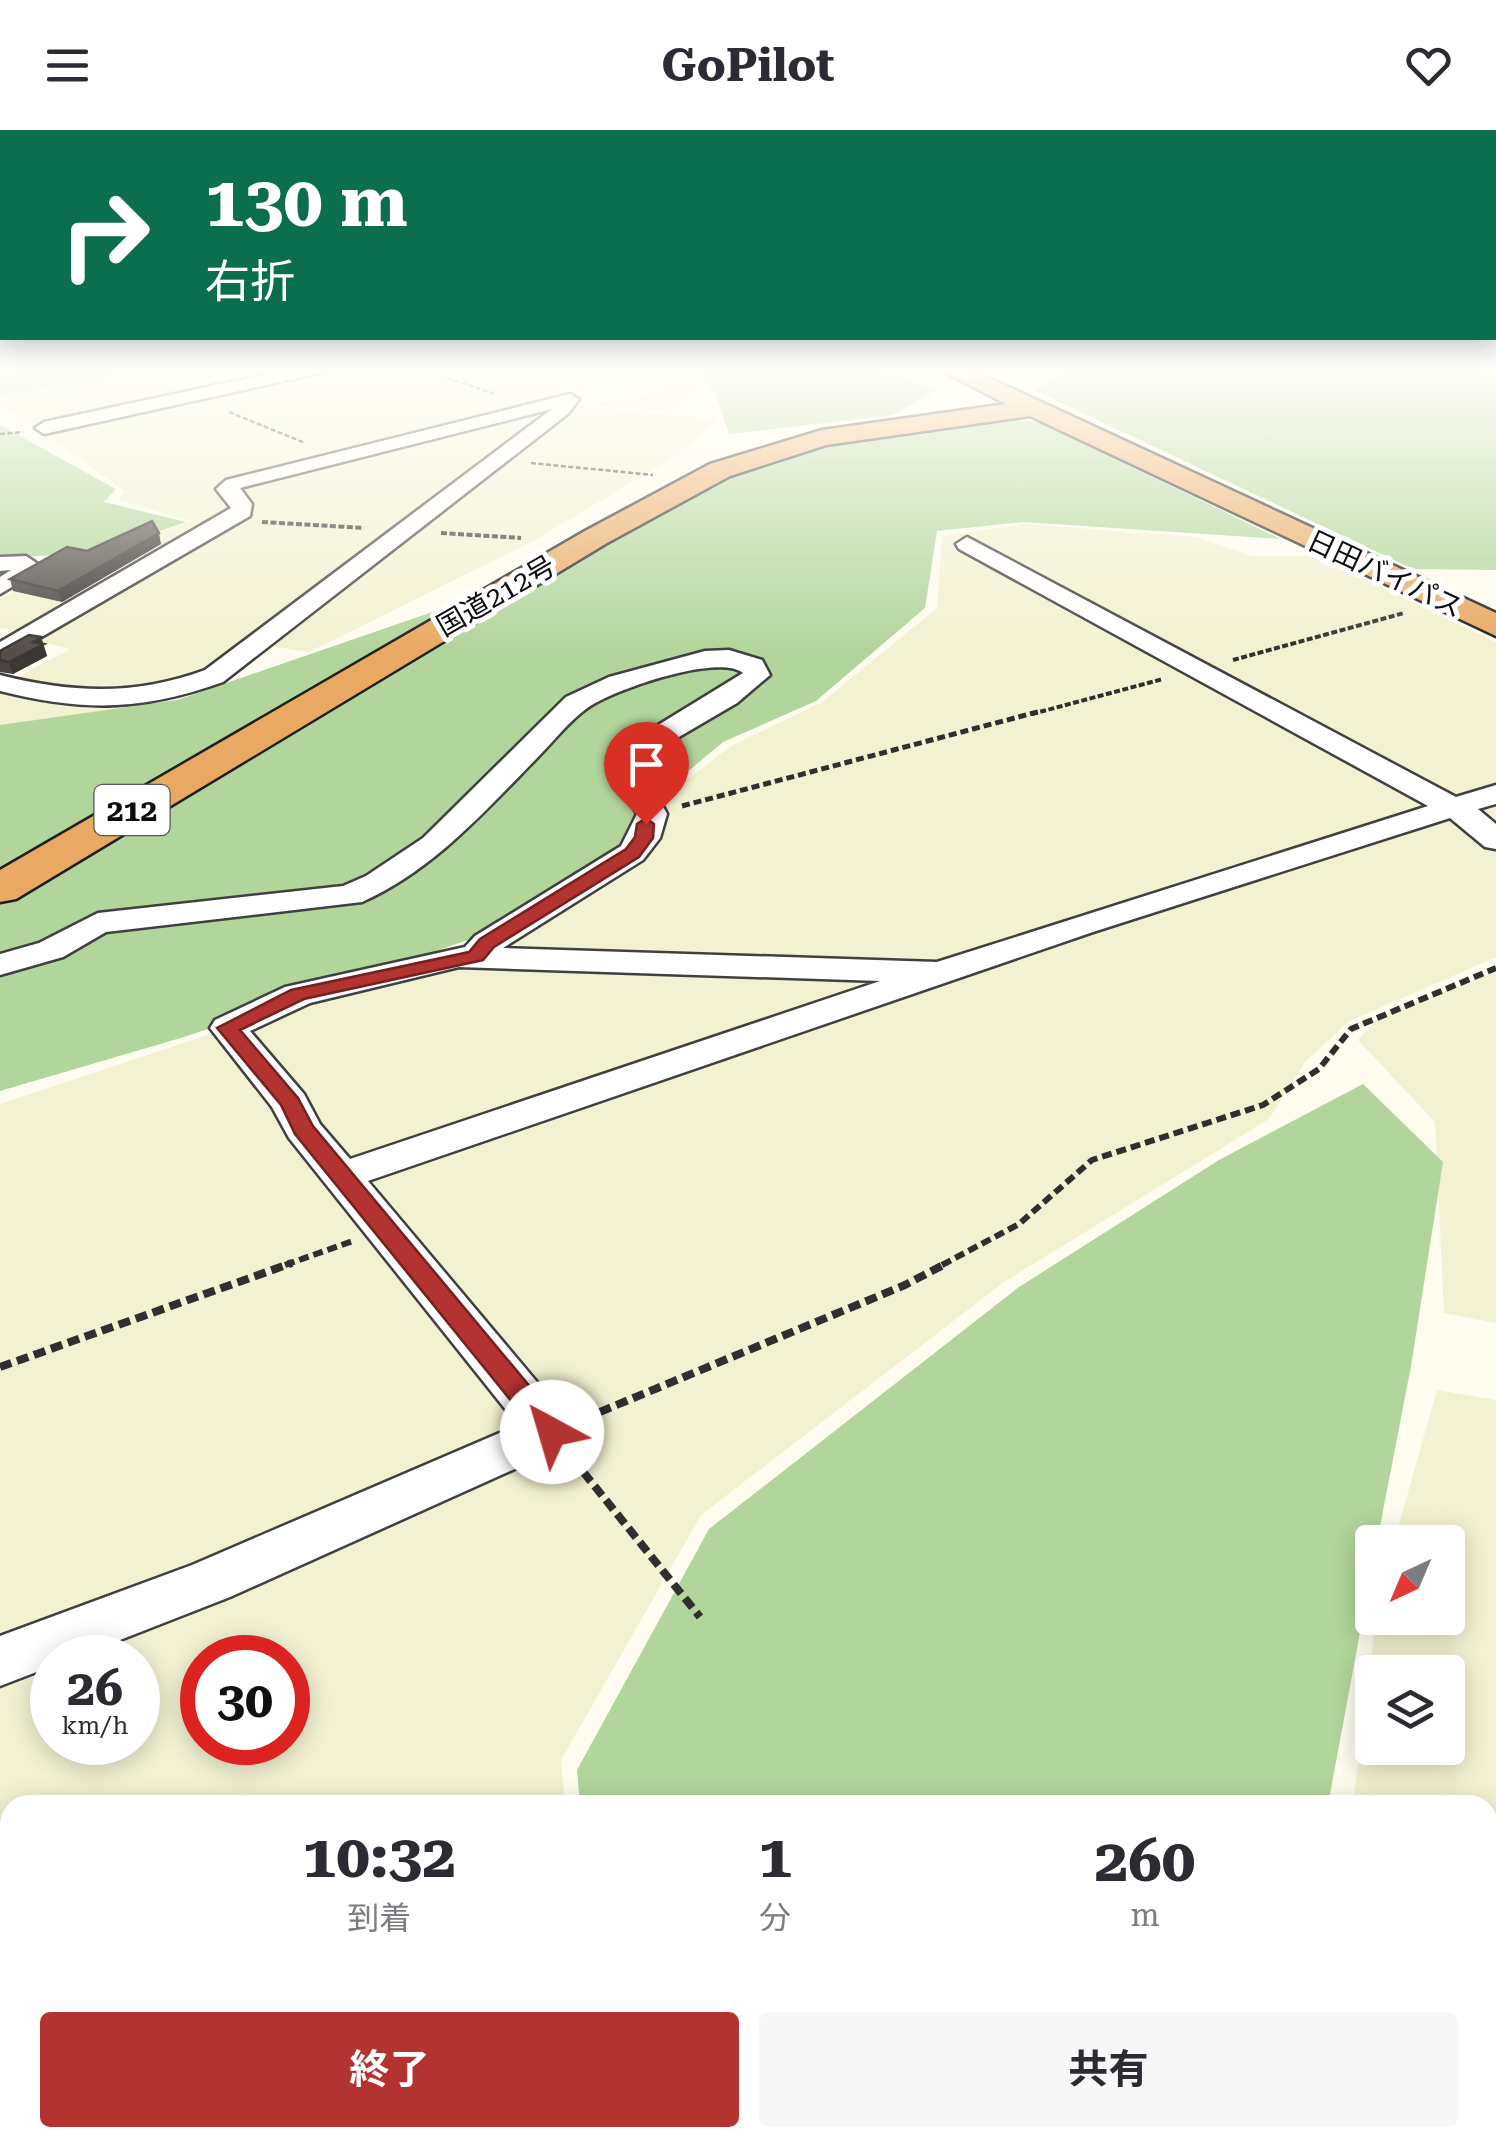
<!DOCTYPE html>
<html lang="ja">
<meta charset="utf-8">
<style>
body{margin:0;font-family:"Roboto Serif","Noto Sans JP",serif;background:#f7f7f7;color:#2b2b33;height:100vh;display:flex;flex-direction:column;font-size:38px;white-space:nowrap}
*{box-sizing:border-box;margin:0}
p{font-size:32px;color:#7c7c81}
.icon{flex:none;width:55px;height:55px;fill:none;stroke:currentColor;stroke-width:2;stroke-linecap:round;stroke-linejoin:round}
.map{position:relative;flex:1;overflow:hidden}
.details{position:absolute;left:0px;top:1665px;width:1498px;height:352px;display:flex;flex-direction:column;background:#fff;border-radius:30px 30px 0 0;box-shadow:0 5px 25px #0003}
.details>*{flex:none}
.hud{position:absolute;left:0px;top:0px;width:1498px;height:210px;box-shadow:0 5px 25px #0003;background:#0b6e4f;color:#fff;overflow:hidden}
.needle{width:65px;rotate:224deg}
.fabs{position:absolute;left:1355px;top:1395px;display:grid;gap:20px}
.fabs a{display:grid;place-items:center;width:110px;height:110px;border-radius:10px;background:#fff;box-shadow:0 5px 25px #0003;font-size:50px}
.speed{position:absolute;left:30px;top:1505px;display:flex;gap:20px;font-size:50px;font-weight:700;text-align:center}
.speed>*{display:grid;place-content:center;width:130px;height:130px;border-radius:50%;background:#fff;box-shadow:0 5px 25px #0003;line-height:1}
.speed small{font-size:25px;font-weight:400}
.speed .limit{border:15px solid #d22;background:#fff;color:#111}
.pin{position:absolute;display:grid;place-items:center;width:85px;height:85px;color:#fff;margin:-102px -42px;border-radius:50% 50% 50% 0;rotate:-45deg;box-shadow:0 0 10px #0007}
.pin .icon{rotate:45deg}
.me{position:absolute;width:110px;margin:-55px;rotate:321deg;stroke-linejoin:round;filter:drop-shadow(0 0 8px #0008)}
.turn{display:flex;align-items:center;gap:35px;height:210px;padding:0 40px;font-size:45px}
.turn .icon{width:130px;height:130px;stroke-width:2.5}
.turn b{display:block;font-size:70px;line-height:85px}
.eta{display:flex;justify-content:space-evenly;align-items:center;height:170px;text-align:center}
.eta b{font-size:60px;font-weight:700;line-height:70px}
.cta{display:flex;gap:20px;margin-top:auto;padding:20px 40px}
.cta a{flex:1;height:115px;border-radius:10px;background:#b33330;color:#fff;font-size:40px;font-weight:700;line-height:115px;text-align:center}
.cta a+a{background:#f7f7f7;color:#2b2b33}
header{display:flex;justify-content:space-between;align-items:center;height:130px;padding:0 40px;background:#fff;font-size:45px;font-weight:700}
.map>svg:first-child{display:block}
.farmland{fill:#f2f1d1;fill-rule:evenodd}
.forest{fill:#b2d59b}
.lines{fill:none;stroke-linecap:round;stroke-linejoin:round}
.street-casing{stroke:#404040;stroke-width:5}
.highway-casing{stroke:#1e1e1e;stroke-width:5}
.path-far5{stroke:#2f2f2f;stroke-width:2.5;stroke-dasharray:5 2.5;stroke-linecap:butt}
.path-far4{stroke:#2f2f2f;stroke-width:4;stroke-dasharray:6 2.5;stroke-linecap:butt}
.path-far3{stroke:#2f2f2f;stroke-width:5;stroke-dasharray:8 4;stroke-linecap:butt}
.path-far2{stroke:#2f2f2f;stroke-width:6;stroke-dasharray:10 5;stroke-linecap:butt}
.path-far1{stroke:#2f2f2f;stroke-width:8;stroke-dasharray:12 6;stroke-linecap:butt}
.path{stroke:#2f2f2f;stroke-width:10;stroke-dasharray:15 8;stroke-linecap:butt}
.street{fill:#fff;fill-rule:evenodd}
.highway{fill:#e9a962;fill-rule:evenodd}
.wall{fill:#494440}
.shaded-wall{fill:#3c3734}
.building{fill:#554f4a;stroke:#3c3734;stroke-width:2.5}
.route{fill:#b33330;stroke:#74211f;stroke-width:2.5}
.labels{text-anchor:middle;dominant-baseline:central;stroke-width:10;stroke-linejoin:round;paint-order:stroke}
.far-street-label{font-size:28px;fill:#0d0d0d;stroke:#fff}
.shield{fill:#fff;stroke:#565656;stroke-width:2.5}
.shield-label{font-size:30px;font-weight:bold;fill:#0d0d0d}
</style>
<header><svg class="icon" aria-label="menu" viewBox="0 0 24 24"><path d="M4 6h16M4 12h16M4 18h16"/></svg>GoPilot<svg class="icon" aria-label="heart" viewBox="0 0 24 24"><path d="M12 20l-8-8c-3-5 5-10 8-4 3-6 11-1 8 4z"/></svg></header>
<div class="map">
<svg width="1496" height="2017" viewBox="0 0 1496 2017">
<rect width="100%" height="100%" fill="#fefcef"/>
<g class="farmland">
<polygon points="72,238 556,238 562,266 575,276 718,289 673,328 535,410 309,522 245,512 189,550 137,569 56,607 0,612 0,556 71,519 29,509 36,504 0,498 0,468 21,459 80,472 154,427 115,418 192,391 118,370 125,361 0,274 0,254"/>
<polygon points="570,238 680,238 698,257 672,282 587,275 664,261 651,253 577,262"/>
<path d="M 1025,394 L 1196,407 L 1253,426 L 1317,426 L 1496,512 L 1496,827 L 1348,892 L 1305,932 L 1269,989 L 1004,1152 L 701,1385 L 561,1630 L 565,1675 L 10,1675 L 10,2008 L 268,2008 L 252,2017 L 0,2017 L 0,974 L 298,875 L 487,821 L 647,727 L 653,676 L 731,616 L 822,572 L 937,478 L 942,406 ZM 52,1528 L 138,1528 L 138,1612 L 52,1612 ZM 202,1528 L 288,1528 L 288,1612 L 202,1612 Z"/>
<polygon points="1496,842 1496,1193 1444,1183 1435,992 1358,910 1380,886"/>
<path d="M 1437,1260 L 1496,1270 L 1496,2017 L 1393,2017 L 1392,2008 L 1488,2008 L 1488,1675 L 1356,1675 L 1354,1665 L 1376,1488 L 1448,1488 L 1448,1412 L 1394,1412 ZM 1448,1542 L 1448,1618 L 1372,1618 L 1372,1542 Z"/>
</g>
<g class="forest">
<polygon points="0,238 143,238 101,250 0,264"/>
<polygon points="687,238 872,238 938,259 893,285 729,304 714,260"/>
<polygon points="1066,238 1496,238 1496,440 1413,439 1034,260"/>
<polygon points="993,288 1038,292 1281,409 1024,392 937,401 925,478 816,571 723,612 636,685 613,727 471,809 184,907 0,961 0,595 177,570 572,434 745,341 843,312"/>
<polygon points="0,295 116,359 104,372 186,392 95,423 0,428"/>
<polygon points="1363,954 1443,1032 1411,1236 1377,1412 1372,1412 1372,1438 1328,1675 580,1675 577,1640 709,1399 1019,1157 1219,1030"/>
<polygon points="290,2008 1374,2008 1375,2017 274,2017"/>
</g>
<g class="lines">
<defs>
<g id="street">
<polygon points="296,238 329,238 320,243 44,304 35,298 44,292"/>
<path d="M 570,264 L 579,269 L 569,283 L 223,552 C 142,581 83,582 0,561 L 0,545 C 72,563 134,566 205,540 L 552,279 L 240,358 L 252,374 L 250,386 L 0,531 L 0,512 L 231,378 L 216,359 L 226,350 Z"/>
<path d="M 967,407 L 1456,667 L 1496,655 L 1496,674 L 1478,679 L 1496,694 L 1496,719 L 1485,717 L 1450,688 L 1093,802 L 368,1051 L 568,1289 L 575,1302 L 568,1315 L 230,1467 L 74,1528 L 52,1528 L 52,1536 L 0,1556 L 0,1506 L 192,1435 L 518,1295 L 289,1008 L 272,977 L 210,898 L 215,890 L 285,857 L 465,817 L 475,806 L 621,716 L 637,684 L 617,646 L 624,616 L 743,543 C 719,523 611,560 586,579 C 568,592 553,612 537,628 C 483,683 433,740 362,772 L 106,802 L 63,827 L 0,845 L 0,824 L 39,813 L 98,783 L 343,756 L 366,746 L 423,708 L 566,567 L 609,547 L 705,521 L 729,520 L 762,530 L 770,545 L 737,573 L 648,625 L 647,646 L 667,684 L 660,708 L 643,730 L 503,818 L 937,832 L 1428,676 L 959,419 L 956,414 ZM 459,837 L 880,851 L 350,1029 L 320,994 L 304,964 L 250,901 L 310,873 Z"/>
<polygon points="26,426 44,438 0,464 0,447 11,440 0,441 0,427"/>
</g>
<polygon id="highway" points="937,238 968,238 1496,483 1496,506 1030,286 826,315 730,346 607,413 16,769 0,772 0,740 585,401 710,334 822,300 1006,274"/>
</defs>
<use href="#street" class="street-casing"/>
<use href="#highway" class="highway-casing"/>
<g class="path-far5">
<polyline points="419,238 495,264"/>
<polyline points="229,282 305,313"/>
<polyline points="0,304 23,302"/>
<polyline points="531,333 653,345"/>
</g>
<g class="path-far4">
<polyline points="262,392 364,398"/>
<polyline points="441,403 521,408"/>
<polyline points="1233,530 1404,483"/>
<polyline points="1032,584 1163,549"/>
</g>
<polyline class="path-far3" points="682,676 1041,581"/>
<g class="path-far2">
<polyline points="285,1135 353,1111"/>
<polyline points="942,1135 1019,1094 1092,1030 1263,975 1319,939 1351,899 1496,838"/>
</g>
<g class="path-far1">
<polyline points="0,1237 292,1133"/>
<polyline points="583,1289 905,1155 947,1133"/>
<polyline points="572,1328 700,1487"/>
</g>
<polyline class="path" points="1488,1711 1496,1708"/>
<use href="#street" class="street"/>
<use href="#highway" class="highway"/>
</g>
<g class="wall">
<polygon points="161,414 62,472 13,461 10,449 87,421"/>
<polygon points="41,507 47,526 13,544 0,542 0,521"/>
</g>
<g class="shaded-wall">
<polygon points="159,403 161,414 62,472 58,461"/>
<polygon points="41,507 47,526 13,544 9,532 33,512"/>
</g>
<g class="building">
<polygon points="152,391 159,403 58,461 10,449 67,417 87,421"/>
<polygon points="29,505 41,507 33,512 44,514 9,532 0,530 0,521"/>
</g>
<linearGradient id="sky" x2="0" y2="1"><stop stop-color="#94c2ec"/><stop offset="0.46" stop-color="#fffef8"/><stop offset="1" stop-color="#fffef8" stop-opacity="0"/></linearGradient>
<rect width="1496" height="520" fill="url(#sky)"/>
<polygon class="route" points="646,688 654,694 653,708 639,727 494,817 483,830 304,869 240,900 298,968 313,996 561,1294 565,1302 561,1309 552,1313 542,1309 295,1004 281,975 217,898 291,860 469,822 480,809 626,719 635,707 637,694"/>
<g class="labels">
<g class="far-street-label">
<text transform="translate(1385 444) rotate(25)">日田バイパス</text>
<text transform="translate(496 466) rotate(-30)">国道212号</text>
</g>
<rect class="shield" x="94.5" y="655" width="75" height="50" rx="8"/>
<g class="shield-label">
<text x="132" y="680">212</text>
</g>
</g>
</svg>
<div class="fabs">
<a><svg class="needle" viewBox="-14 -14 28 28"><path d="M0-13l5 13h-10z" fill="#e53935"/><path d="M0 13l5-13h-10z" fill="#7c7c81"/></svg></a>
<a><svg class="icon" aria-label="layers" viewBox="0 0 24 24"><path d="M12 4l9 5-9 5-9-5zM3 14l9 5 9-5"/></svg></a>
</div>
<div class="speed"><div>26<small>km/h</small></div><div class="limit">30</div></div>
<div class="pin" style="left:646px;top:694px;background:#d93025"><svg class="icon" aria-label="arrive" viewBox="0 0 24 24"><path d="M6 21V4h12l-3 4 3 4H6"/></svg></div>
<svg class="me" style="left:552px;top:1302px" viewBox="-20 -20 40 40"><circle r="19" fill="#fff"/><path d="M0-13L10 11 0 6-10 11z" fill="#b33330"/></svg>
<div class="hud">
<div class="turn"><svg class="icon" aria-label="right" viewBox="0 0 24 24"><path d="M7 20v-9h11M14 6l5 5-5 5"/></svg><div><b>130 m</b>右折</div></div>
</div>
<section class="details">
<div class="eta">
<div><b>10:32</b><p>到着</p></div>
<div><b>1</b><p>分</p></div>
<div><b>260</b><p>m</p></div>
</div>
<div class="cta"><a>終了</a><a>共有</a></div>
</section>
</div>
